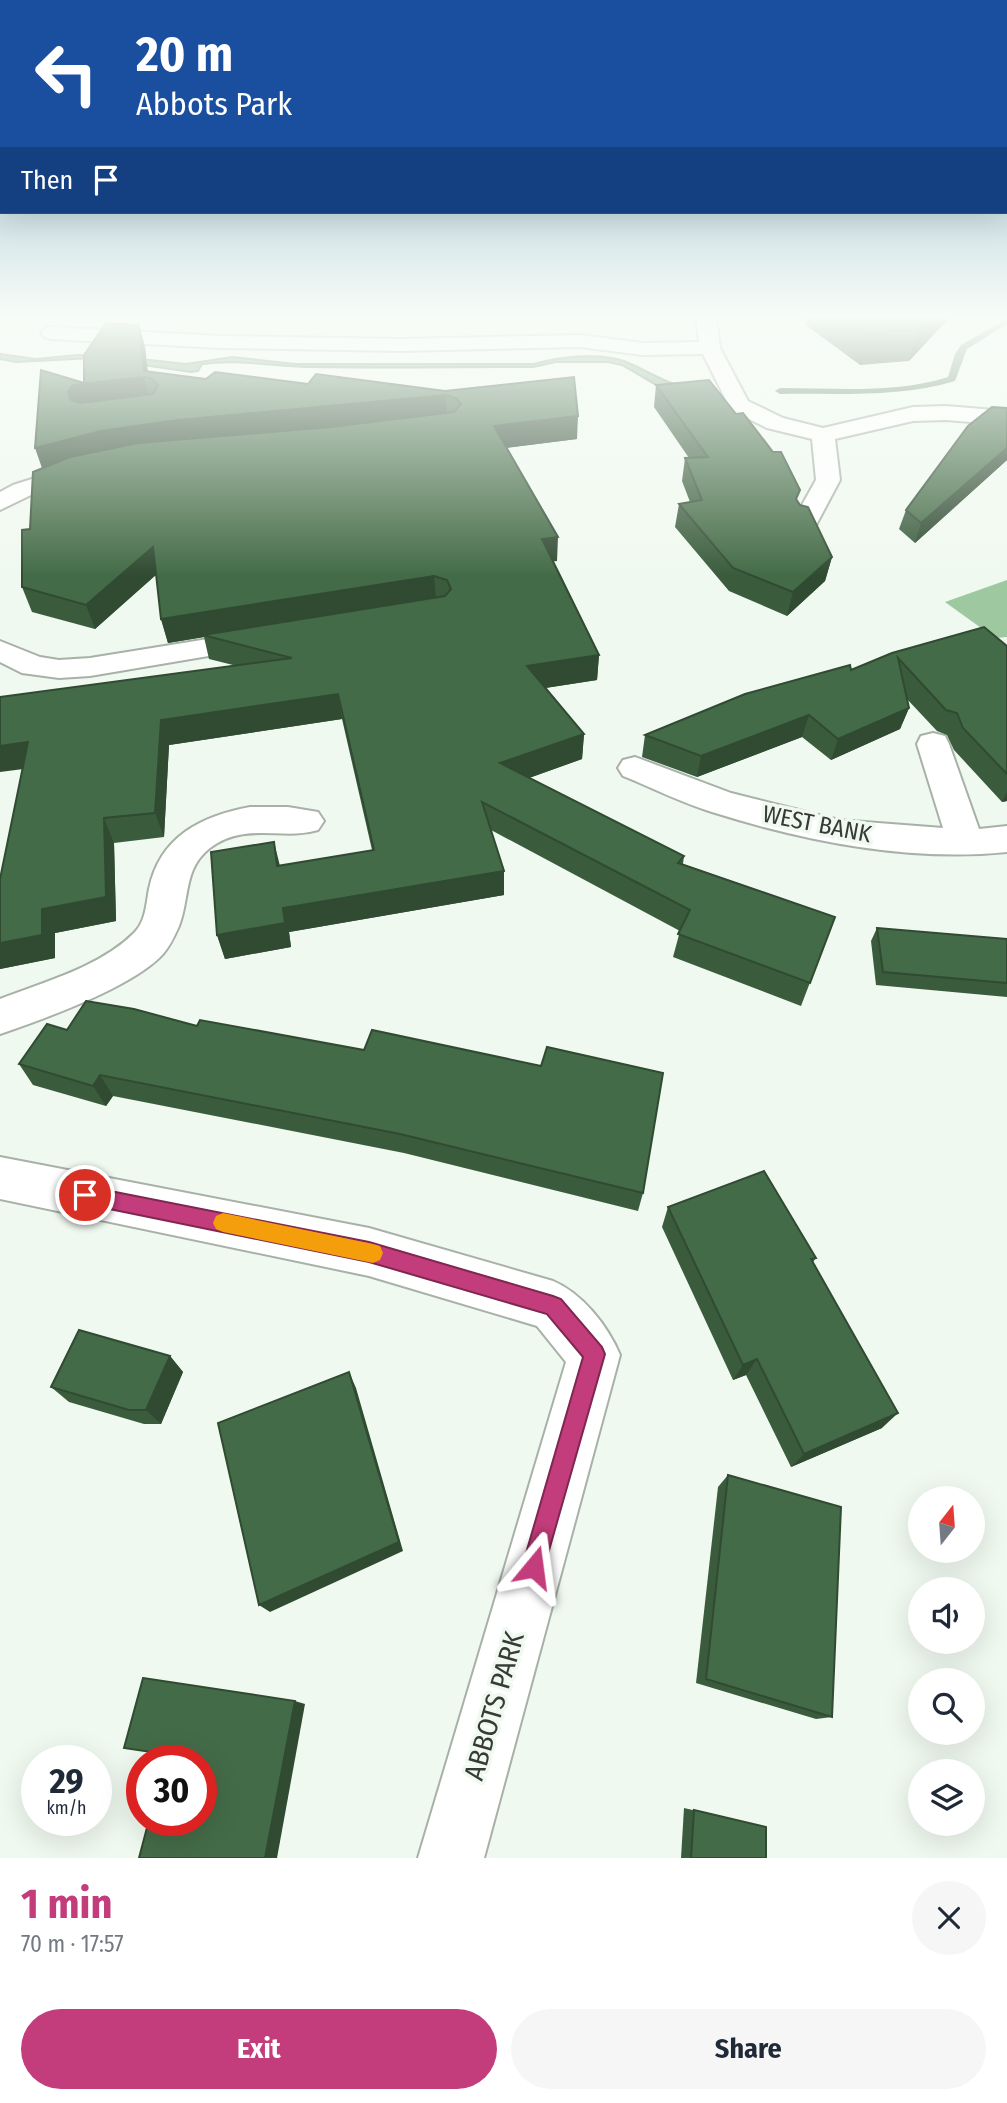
<!DOCTYPE html>
<meta charset="utf-8">
<style>
body{margin:0;font-family:"Fira Sans Condensed",sans-serif;background:#f6f6f7;color:#1f2937;height:100vh;display:flex;flex-direction:column;font-size:26px;white-space:nowrap}
*{box-sizing:border-box;margin:0}
p{font-size:23px;color:#747a83}
.icon{flex:none;width:38px;height:38px;fill:none;stroke:currentColor;stroke-width:2;stroke-linecap:round;stroke-linejoin:round}
.map{position:relative;height:1858px;overflow:hidden}
.sheet{display:flex;flex-direction:column;background:#fff;flex:1}
.sheet>*{flex:none}
.banner{position:absolute;left:0px;top:0px;width:1008px;height:214px;box-shadow:0 7px 28px #0002;background:#1a4fa0;color:#fff;overflow:hidden}
.needle{width:46px;rotate:17deg}
.controls{position:absolute;left:908px;top:1486px;display:grid;gap:14px}
.controls a{display:grid;place-items:center;width:77px;height:77px;border-radius:50%;background:#fff;box-shadow:0 7px 28px #0002;font-size:35px}
.speed{position:absolute;left:21px;top:1745px;display:flex;gap:14px;font-size:35px;font-weight:700;text-align:center}
.speed>*{display:grid;place-content:center;width:91px;height:91px;border-radius:50%;background:#fff;box-shadow:0 7px 28px #0002;line-height:1}
.speed small{font-size:18px;font-weight:400}
.speed .limit{border:10px solid #d22;background:#fff;color:#111}
.pin{position:absolute;display:grid;place-items:center;width:60px;height:60px;color:#fff;margin:-30px;border:4px solid #fff;border-radius:50%;box-shadow:0 2px 7px #0007}
.me{position:absolute;width:77px;margin:-38px;rotate:16deg;stroke-linejoin:round;filter:drop-shadow(0 0 5px #0008)}
.turn{display:flex;align-items:center;gap:24px;height:147px;padding:0 21px;font-size:32px}
.turn .icon{width:91px;height:91px;stroke-width:2.5}
.turn b{display:block;font-size:49px;line-height:60px}
.then{display:flex;align-items:center;height:66px;padding:0 21px;background:#0003;gap:14px;font-size:26px}
.round{display:grid;place-items:center;flex:none;width:74px;height:74px;border-radius:37px;background:#f6f6f7}
.head{display:flex;align-items:center;justify-content:space-between;height:119px;padding:0 21px}
h1{font-size:42px;font-weight:700;line-height:52px;color:#c33c7b}
.primary-button{display:flex;gap:14px;margin-top:auto;padding:14px 21px}
.primary-button a{flex:1;height:80px;border-radius:42px;background:#c33c7b;color:#fff;font-size:28px;font-weight:700;line-height:80px;text-align:center}
.primary-button a+a{background:#f6f6f7;color:#1f2937}
.map>svg:first-child{display:block}
.forest{fill:#9ec8a0}
.water{fill:#7ca57e;stroke:#678569;stroke-width:2}
.lines{fill:none;stroke-linecap:round;stroke-linejoin:round}
.stream{fill:#678569;fill-rule:evenodd}
.street-casing{stroke:#a8b1a8;stroke-width:4}
.street{fill:#fff;fill-rule:evenodd}
.wall{fill:#3a5c3d}
.shaded-wall{fill:#304b32}
.building{fill:#446b47;stroke:#304b32;stroke-width:2;fill-rule:evenodd}
.route{fill:#c33c7b;stroke:#7f2750;stroke-width:2}
.slow{fill:#f59e0b}
.labels{text-anchor:middle;dominant-baseline:central;stroke-width:7;stroke-linejoin:round;paint-order:stroke}
.street-label{font-size:24px;fill:#373a37;stroke:#f0f9f0}
.near-street-label{font-size:28px;fill:#373a37;stroke:#f0f9f0}
</style>
<div class="map">
<svg width="1007" height="1858" viewBox="0 0 1007 1858">
<rect width="100%" height="100%" fill="#f0f9f0"/>
<polygon class="forest" points="1007,580 1007,637 995,638 945,602"/>
<path class="water" d="M 0,354 L 36,359 L 77,355 L 114,356 L 186,364 L 232,357 L 296,364 L 533,364 C 559,357 598,352 624,361 C 645,369 662,382 684,387 L 658,386 L 622,365 L 608,362 L 556,362 L 533,367 C 458,367 383,368 308,367 C 272,366 238,359 202,364 L 198,371 L 191,372 L 95,358 L 16,362 L 0,359 Z"/>
<g class="lines">
<path class="stream" d="M 1007,319 L 1007,324 L 967,349 L 955,381 C 898,398 839,393 780,394 L 775,391 L 780,388 C 836,388 894,394 948,377 L 955,354 L 961,345 Z"/>
<defs>
<g id="street">
<polygon points="696,316 716,316 720,348 748,401 783,418 823,428 913,407 946,406 1007,411 1007,425 946,420 913,421 835,439 840,480 815,527 806,529 797,527 793,521 816,480 812,439 767,428 731,410 703,354 643,355 580,347 401,351 221,348 51,339 44,337 41,333 44,329 51,327 221,336 401,339 580,335 643,343 699,342"/>
<polygon points="82,463 91,465 94,470 91,475 31,495 0,510 0,492 13,485"/>
<polygon points="258,631 268,634 273,640 268,646 90,676 59,678 22,673 0,662 0,641 40,657 59,660 90,658"/>
<path d="M 933,733 L 945,736 L 949,744 L 979,829 L 1007,826 L 1007,852 C 908,862 807,842 712,812 C 682,803 653,788 623,776 L 618,768 L 623,760 L 635,757 L 731,793 L 839,820 L 943,828 L 917,744 L 921,736 Z"/>
<path d="M 250,807 L 288,807 L 318,812 L 324,821 L 318,830 C 282,841 246,821 210,848 C 183,869 190,898 179,926 C 175,935 170,946 163,954 C 133,987 44,1019 0,1034 L 0,999 C 44,982 100,967 134,933 C 146,921 146,904 149,889 C 160,836 202,816 250,807 Z"/>
<path d="M 0,1157 L 369,1228 L 553,1281 C 582,1293 608,1326 620,1355 L 484,1858 L 418,1858 L 566,1362 L 537,1326 L 369,1276 L 0,1199 Z"/>
</g>
</defs>
<use href="#street" class="street-casing"/>
<use href="#street" class="street"/>
</g>
<g class="wall">
<polygon points="807,316 951,316 909,361 860,365 806,325"/>
<polygon points="139,325 145,347 148,372 206,379 445,391 577,439 507,448 557,561 553,561 599,655 597,680 545,688 584,734 582,759 529,778 684,856 683,864 835,917 801,1006 673,957 680,931 491,830 504,895 289,932 291,947 225,959 217,935 279,866 372,850 342,719 169,745 164,837 114,843 116,921 55,933 55,958 0,969 0,879 233,665 209,659 204,637 168,643 161,619 156,575 95,629 32,612 22,587 30,529 42,468 84,383"/>
<polygon points="656,385 797,501 832,557 825,581 787,616 729,591 675,527 679,504 690,502 682,481 685,458 689,458 654,407"/>
<polygon points="1007,407 1007,460 915,543 899,529 906,510"/>
<polygon points="1007,646 1007,801 1002,802 954,750 947,735 937,731 906,698 909,708 900,729 831,760 802,737 697,777 642,757 645,735 851,670 892,653"/>
<polygon points="877,928 1007,939 1007,997 876,985 871,941"/>
<polygon points="47,1024 643,1193 638,1211 404,1153 113,1096 106,1106 33,1085 19,1064"/>
<polygon points="668,1207 816,1258 813,1262 882,1428 791,1467 746,1375 733,1380 662,1227"/>
<polygon points="170,1356 183,1372 161,1424 144,1424 69,1402 51,1387"/>
<polygon points="728,1475 832,1717 816,1719 696,1683 718,1487"/>
<polygon points="684,1808 766,1827 766,1858 681,1858"/>
</g>
<g class="shaded-wall">
<polygon points="931,316 951,316 909,361 918,329"/>
<polygon points="139,325 145,347 148,378 144,371"/>
<polygon points="144,377 150,399 75,415 68,392 72,386 80,384"/>
<polygon points="446,395 447,417 43,471 35,448 101,431 178,420"/>
<polygon points="578,416 577,439 495,449 494,426"/>
<polygon points="1007,448 1007,460 915,543 921,523"/>
<polygon points="558,537 557,561 541,563 542,539"/>
<polygon points="153,547 160,571 95,629 86,605"/>
<polygon points="832,557 825,581 787,616 793,592"/>
<polygon points="434,576 436,600 203,635 204,637 168,643 161,619"/>
<polygon points="599,655 597,680 526,691 527,666"/>
<polygon points="338,694 342,719 169,745 164,837 155,813 161,720"/>
<polygon points="909,708 900,729 831,760 838,739"/>
<polygon points="809,715 802,737 697,777 701,756"/>
<polygon points="584,734 582,759 501,788 500,763"/>
<polygon points="28,742 39,767 0,772 0,746"/>
<polygon points="1007,792 1007,801 1002,802"/>
<polygon points="104,818 114,843 116,921 55,933 55,958 0,969 0,943"/>
<polygon points="274,842 280,866 277,866"/>
<polygon points="504,871 504,895 289,932 291,947 225,959 217,935 283,908"/>
<polygon points="100,1075 113,1096 106,1106 93,1086"/>
<polygon points="170,1356 183,1372 161,1424 146,1410"/>
<polygon points="757,1359 746,1375 733,1380 743,1365"/>
<polygon points="349,1372 356,1388 403,1551 270,1612 259,1605"/>
<polygon points="898,1413 882,1428 791,1467 804,1454"/>
<polygon points="295,1701 305,1704 277,1858 265,1858"/>
</g>
<g class="building">
<polygon points="844,316 931,316 918,329 868,333"/>
<path d="M 106,323 L 139,325 L 144,371 L 206,379 L 215,372 L 308,384 L 316,374 L 445,391 L 574,377 L 578,416 L 494,426 L 558,537 L 542,539 L 599,655 L 527,666 L 584,734 L 500,763 L 684,856 L 678,863 L 835,917 L 810,983 L 678,934 L 690,910 L 482,802 L 504,871 L 283,908 L 285,923 L 217,935 L 211,852 L 274,842 L 277,866 L 374,850 L 338,694 L 161,720 L 155,813 L 104,818 L 106,897 L 42,909 L 42,935 L 0,943 L 0,879 L 28,742 L 0,746 L 0,697 L 292,658 L 203,635 L 445,596 L 451,589 L 447,580 L 434,576 L 161,619 L 153,547 L 86,605 L 22,587 L 22,530 L 30,529 L 33,472 L 70,457 L 138,443 L 331,427 L 454,412 L 461,404 L 456,398 L 446,395 L 178,420 L 101,431 L 35,448 L 41,370 L 84,383 L 84,355 ZM 144,377 L 153,379 L 158,385 L 153,394 L 81,403 L 71,400 L 68,392 L 72,386 L 80,384 Z"/>
<polygon points="709,380 736,414 743,413 773,452 781,452 800,490 796,499 800,505 808,507 832,557 793,592 733,568 679,504 702,500 685,458 708,457 656,385"/>
<polygon points="992,407 1007,408 1007,448 921,523 906,510 968,426"/>
<polygon points="984,627 1007,646 1007,774 963,728 957,713 946,710 898,658 909,708 838,739 809,715 701,756 645,735 745,694 850,665 851,670 892,653"/>
<polygon points="877,928 1007,939 1007,983 883,972"/>
<polygon points="86,1001 134,1009 197,1026 200,1020 364,1050 372,1030 541,1066 547,1047 663,1073 643,1193 400,1134 100,1075 93,1086 19,1064 47,1024 67,1030"/>
<polygon points="764,1171 816,1258 811,1259 898,1413 804,1454 757,1359 743,1365 668,1207"/>
<polygon points="79,1330 170,1356 146,1410 129,1410 51,1387"/>
<polygon points="349,1372 399,1542 259,1605 218,1423"/>
<polygon points="728,1475 841,1507 832,1717 706,1679"/>
<polygon points="143,1678 295,1701 265,1858 139,1858 149,1820 201,1820 201,1760 164,1760 165,1754 124,1748"/>
<polygon points="694,1810 766,1827 766,1858 691,1858"/>
</g>
<linearGradient id="sky" x2="0" y2="1"><stop stop-color="#7daebe"/><stop offset="0.55" stop-color="#f8fcf8"/><stop offset="1" stop-color="#f8fcf8" stop-opacity="0"/></linearGradient>
<rect width="1007" height="576" fill="url(#sky)"/>
<polygon class="route" points="85,1186 369,1242 553,1296 561,1299 602,1347 605,1354 542,1575 534,1579 525,1575 522,1567 583,1357 547,1314 369,1262 85,1204 78,1201 75,1195 78,1188"/>
<polygon class="slow" points="223,1213 373,1244 380,1246 383,1253 380,1260 373,1263 223,1232 216,1229 213,1223 216,1216"/>
<g class="labels">
<g class="street-label">
<text transform="translate(817 824) rotate(11)">WEST BANK</text>
</g>
<g class="near-street-label">
<text transform="translate(494 1706) rotate(-74)">ABBOTS PARK</text>
</g>
</g>
</svg>
<div class="controls">
<a><svg class="needle" viewBox="-14 -14 28 28"><path d="M0-13l5 13h-10z" fill="#e53935"/><path d="M0 13l5-13h-10z" fill="#747a83"/></svg></a>
<a><svg class="icon" aria-label="sound" viewBox="0 0 24 24"><path d="M4 9h4l5-4v14l-5-4H4zM17 9q2 3 0 6"/></svg></a>
<a><svg class="icon" aria-label="search" viewBox="0 0 24 24"><circle cx="10" cy="10" r="6"/><path d="M15 15l6 6"/></svg></a>
<a><svg class="icon" aria-label="layers" viewBox="0 0 24 24"><path d="M12 4l9 5-9 5-9-5zM3 14l9 5 9-5"/></svg></a>
</div>
<div class="speed"><div>29<small>km/h</small></div><div class="limit">30</div></div>
<div class="pin" style="left:85px;top:1195px;background:#d93025"><svg class="icon" aria-label="arrive" viewBox="0 0 24 24"><path d="M6 21V4h12l-3 4 3 4H6"/></svg></div>
<svg class="me" style="left:534px;top:1567px" viewBox="-20 -20 40 40"><path d="M0-17L14 15 0 8-14 15z" fill="#c33c7b" stroke="#fff" stroke-width="4"/></svg>
<div class="banner">
<div class="turn"><svg class="icon" aria-label="left" viewBox="0 0 24 24"><path d="M17 20v-9H6M10 6l-5 5 5 5"/></svg><div><b>20 m</b>Abbots Park</div></div>
<div class="then">Then<svg class="icon" aria-label="arrive" viewBox="0 0 24 24"><path d="M6 21V4h12l-3 4 3 4H6"/></svg></div>
</div>
</div>
<section class="sheet">
<div class="head"><div><h1>1 min</h1><p>70 m · 17:57</p></div><a class="round"><svg class="icon" aria-label="close" viewBox="0 0 24 24"><path d="M6 6l12 12M18 6L6 18"/></svg></a></div>
<div class="primary-button"><a>Exit</a><a>Share</a></div>
</section>
